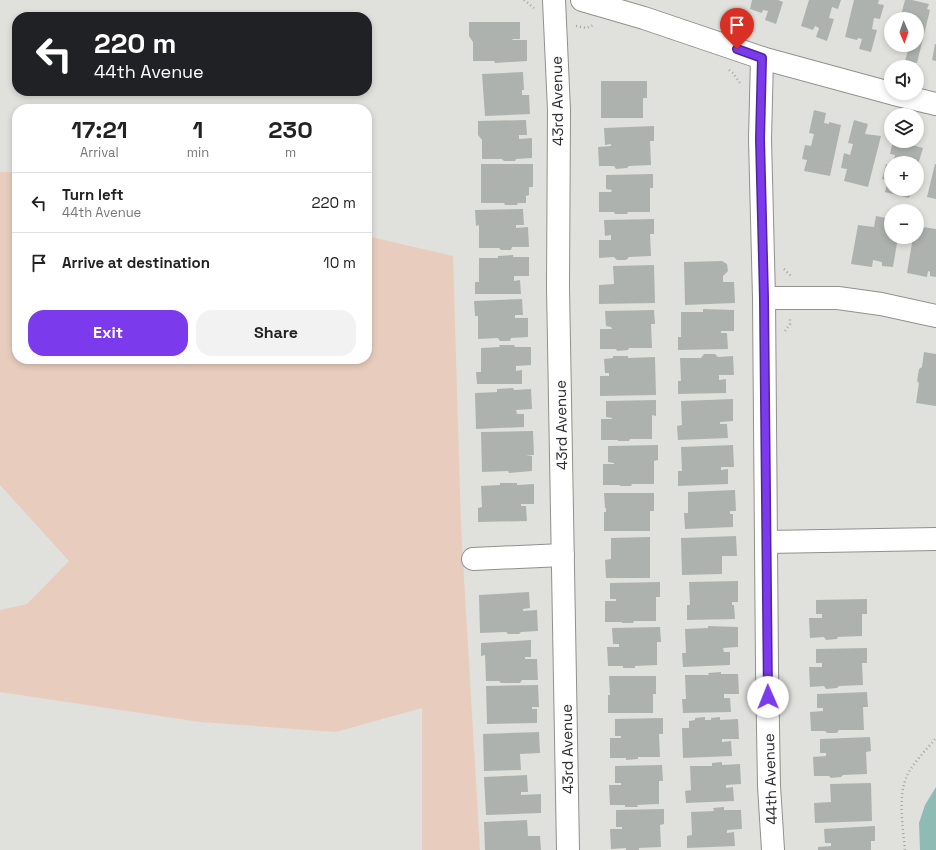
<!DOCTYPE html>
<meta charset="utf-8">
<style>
body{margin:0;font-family:"Space Grotesk",sans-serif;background:#f2f2f2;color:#222;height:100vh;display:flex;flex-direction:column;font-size:15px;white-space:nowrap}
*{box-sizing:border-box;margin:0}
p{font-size:13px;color:#767676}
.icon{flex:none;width:22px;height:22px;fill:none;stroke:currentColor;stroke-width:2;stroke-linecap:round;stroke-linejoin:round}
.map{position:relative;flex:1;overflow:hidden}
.details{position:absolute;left:12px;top:104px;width:360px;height:260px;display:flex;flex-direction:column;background:#fff;border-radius:16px;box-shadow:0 2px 6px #0003}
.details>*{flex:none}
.guide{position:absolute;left:12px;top:12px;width:360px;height:84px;border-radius:16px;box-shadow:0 2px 6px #0003;background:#202124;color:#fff;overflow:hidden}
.needle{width:26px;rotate:178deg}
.tools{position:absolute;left:884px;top:12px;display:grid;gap:8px}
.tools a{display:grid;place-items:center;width:40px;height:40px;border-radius:50%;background:#fff;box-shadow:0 2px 6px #0003;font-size:20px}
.pin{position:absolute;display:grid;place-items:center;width:34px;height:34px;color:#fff;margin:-41px -17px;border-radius:50% 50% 50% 0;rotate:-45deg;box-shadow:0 0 4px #0007}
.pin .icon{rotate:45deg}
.me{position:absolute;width:44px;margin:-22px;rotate:359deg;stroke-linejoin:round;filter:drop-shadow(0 0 3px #0008)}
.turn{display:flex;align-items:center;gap:14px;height:84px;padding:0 16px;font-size:18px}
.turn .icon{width:52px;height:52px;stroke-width:2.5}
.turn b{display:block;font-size:28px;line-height:34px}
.eta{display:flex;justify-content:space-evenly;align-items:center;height:68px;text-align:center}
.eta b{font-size:24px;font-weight:600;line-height:28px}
.primary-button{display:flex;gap:8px;margin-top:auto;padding:8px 16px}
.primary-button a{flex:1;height:46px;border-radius:16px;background:#7c3aed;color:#fff;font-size:16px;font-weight:600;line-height:46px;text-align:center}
.primary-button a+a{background:#f2f2f2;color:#222}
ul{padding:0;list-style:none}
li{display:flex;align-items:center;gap:12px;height:60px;padding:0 16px;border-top:1px solid #e0e0e0}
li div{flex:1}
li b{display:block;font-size:15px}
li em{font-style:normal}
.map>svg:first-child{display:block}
.green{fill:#e8cdbe}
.water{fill:#8ebbb4}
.building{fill:#aeb2af}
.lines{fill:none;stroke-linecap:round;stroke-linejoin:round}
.street-casing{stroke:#90918d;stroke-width:24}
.path{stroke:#a5a6a3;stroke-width:2.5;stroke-dasharray:1 3;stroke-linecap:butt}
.street{stroke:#fff;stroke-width:22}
.route-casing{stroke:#51269a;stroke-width:10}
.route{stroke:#7c3aed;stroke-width:7}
.labels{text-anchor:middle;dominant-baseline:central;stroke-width:4;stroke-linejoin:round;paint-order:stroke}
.street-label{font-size:15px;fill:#2d2d2c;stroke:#fff}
</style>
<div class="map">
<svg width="936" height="850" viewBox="0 0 936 850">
<rect width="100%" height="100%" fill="#e0e1dd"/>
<polygon class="green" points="0,172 17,172 17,359 367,359 367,236 453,256 461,526 480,850 422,850 422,708 336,732 200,722 0,692 0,610 27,604 69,561 0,485"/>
<polygon class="water" points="936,787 936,850 920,850 919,823 925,805"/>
<g class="building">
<polygon points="752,0 778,0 783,2 776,24 765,20 768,11 763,10 762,13 750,9"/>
<polygon points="809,0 841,0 838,9 832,7 829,18 834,19 827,41 816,37 819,28 815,26 813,30 801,26"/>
<polygon points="854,0 879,0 878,4 884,5 880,19 874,18 872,29 877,30 871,52 859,49 862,39 858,38 857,40 845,37"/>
<polygon points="905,0 912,0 929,4 927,9 930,10 917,63 905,61 908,50 894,46 894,45 917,45 917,19 900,19"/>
<polygon points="469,22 520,22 520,39 512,39 513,40 527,40 527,61 495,63 494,61 473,61 473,42 469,36"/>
<polygon points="935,44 936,44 936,61 932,60"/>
<polygon points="523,72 524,90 522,90 522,95 529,95 530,114 485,116 482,74"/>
<polygon points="601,81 647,81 647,98 643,98 643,118 601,118"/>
<polygon points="814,110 826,113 824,123 829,124 829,122 841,125 830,176 804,171 807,160 802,159 805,145 811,146 814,134 809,133"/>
<polygon points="526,120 527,135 519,135 519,139 532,138 532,158 516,159 515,161 504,161 502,159 482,159 482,140 478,135 478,121"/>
<polygon points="854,120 868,124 865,134 881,136 868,187 844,181 847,169 841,168 844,153 850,155 853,144 848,143"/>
<polygon points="654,126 654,141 650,141 651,165 629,166 627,168 616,169 614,166 599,166 598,147 611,146 611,144 605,145 604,128"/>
<polygon points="893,141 908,141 907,145 911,146 912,145 923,148 917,168 917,163 893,163 895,155 890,154"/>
<polygon points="481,164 533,164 533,187 529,187 529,195 526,196 526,203 518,203 517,205 505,205 504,203 481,203"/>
<polygon points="886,164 891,166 891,189 912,189 909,198 885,192 888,181 882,179"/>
<polygon points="935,164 936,164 936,199 927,197"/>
<polygon points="653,174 653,188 650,188 650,212 628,212 627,214 615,214 614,212 599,212 599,192 611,192 612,190 606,189 606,175"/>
<polygon points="523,209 524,225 516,225 516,228 528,227 529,247 512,247 511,250 501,250 499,248 479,248 479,225 476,226 475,210"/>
<polygon points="876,216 891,219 891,237 898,237 893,267 882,266 882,262 873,260 872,267 851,264 858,225 874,227"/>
<polygon points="654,219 654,234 650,234 651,256 629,257 626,260 617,260 614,257 599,258 599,240 611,240 611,235 605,236 604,220"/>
<polygon points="917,226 936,229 936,277 930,276 930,272 928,271 927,277 907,273 913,237 917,237"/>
<polygon points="513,255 513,257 529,257 529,276 514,276 514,281 520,280 521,294 475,294 475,282 479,282 479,258 498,258 498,256"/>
<polygon points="722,261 727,264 728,271 723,276 723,282 734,282 735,303 685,305 684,262"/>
<polygon points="654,265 655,303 599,304 599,285 614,284 613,266"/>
<polygon points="522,299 523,315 515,315 515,318 528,318 528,337 511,338 510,341 500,341 498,338 478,339 478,316 475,316 474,301"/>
<polygon points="703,309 734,310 734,331 721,331 721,333 727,333 728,349 678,350 678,337 681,337 681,312 703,312"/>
<polygon points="654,310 655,324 651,324 652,348 629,348 628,350 617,351 616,349 600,349 600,329 612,329 611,327 606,326 605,311"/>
<polygon points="499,345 514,345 515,347 531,347 531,365 516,366 516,371 522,370 522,384 477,384 476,372 481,372 481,348 500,347"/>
<polygon points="924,352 936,354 936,406 916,403 919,383 917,381 919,369 922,367"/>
<polygon points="704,354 715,354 718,357 733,356 734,375 719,375 719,380 726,379 726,393 678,394 678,381 681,381 680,358 701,358"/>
<polygon points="613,356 628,356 628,358 655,357 656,395 600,396 600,376 609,376 609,373 605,373 604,359 613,358"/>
<polygon points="513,388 514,390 531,389 532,409 516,410 517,414 524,414 524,427 476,429 475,393 497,392 497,389"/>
<polygon points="733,399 733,421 720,422 720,424 727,424 728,438 678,440 677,426 682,425 681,401"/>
<polygon points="656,400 656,416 652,415 652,439 630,439 629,441 619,441 617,440 601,440 601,419 612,419 612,418 606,417 606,401"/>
<polygon points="533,431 534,455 526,455 532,456 532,471 509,473 508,471 482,472 481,432"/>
<polygon points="658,445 658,460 654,461 654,484 632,484 631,486 621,486 619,485 603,485 603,464 614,464 614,463 608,462 608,446"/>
<polygon points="733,445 734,467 721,467 721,470 728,469 728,484 678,486 678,471 682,471 681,447"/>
<polygon points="500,483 517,483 517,485 534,484 534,504 521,504 521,506 526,506 527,521 478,522 478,508 482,507 481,486 500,485"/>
<polygon points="735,490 736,511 730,511 730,514 733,514 733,527 685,529 684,513 688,513 688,492"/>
<polygon points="604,493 654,493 654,511 650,511 650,531 604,531 604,512 606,512 606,508 605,508"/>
<polygon points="736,536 737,556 722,556 722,574 682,575 681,538"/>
<polygon points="650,537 650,578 606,578 605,560 611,559 611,538"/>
<polygon points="738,581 738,602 732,602 732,605 734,605 735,619 687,620 687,605 690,605 689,582"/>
<polygon points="660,582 660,597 656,597 656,621 634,621 633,623 623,623 621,622 605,622 605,601 616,601 616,599 610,599 610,583"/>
<polygon points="529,592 530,608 523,609 523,611 537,610 538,631 521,632 519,634 508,634 506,632 480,633 479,595"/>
<polygon points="867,599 867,614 862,614 862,636 838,637 837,639 826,640 824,637 810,638 809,618 822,618 822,614 816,614 816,600"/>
<polygon points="708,626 738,627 738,647 723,648 724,652 730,652 730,665 683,667 682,653 686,653 685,629 708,628"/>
<polygon points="660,627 661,642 657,642 657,665 635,666 635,668 623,668 623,666 608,666 607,647 619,647 619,644 613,644 612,628"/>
<polygon points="531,640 531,657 525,657 525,659 537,659 538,680 522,680 520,683 501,683 499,681 486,681 485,655 481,656 481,643"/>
<polygon points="867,648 867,663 862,663 863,685 839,686 837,688 826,689 824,686 810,687 809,667 822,667 822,663 816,663 816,649"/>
<polygon points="721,672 721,674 738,674 739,694 724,694 724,698 730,698 731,712 683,713 682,699 686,699 685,675 709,675 708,673"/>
<polygon points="609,676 656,676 656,694 653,694 653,713 608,713 608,695 610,695"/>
<polygon points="538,685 539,707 532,707 532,709 537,709 537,723 487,724 486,686"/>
<polygon points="867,692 868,707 863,707 864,730 839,730 837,733 827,733 825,731 811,731 810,712 823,711 823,708 817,708 817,694"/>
<polygon points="705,717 705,720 711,720 711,718 720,717 720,720 738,719 739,739 722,739 722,742 731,741 732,756 683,758 682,728 689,728 689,721 695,720 695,718"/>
<polygon points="663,718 663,734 659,734 660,757 638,757 638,759 626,760 626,758 610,758 610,738 621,738 621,736 615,736 615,719"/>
<polygon points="539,732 540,753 520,754 521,770 484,771 483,734"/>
<polygon points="870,737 871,751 866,752 867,774 843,775 841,777 831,778 829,776 814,776 813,757 826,756 826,753 820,753 820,739"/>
<polygon points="722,762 722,765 740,764 741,784 726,785 726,788 733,787 734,801 686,803 685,791 691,790 690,766 712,766 712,763"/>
<polygon points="662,765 663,781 659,781 659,804 637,805 638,807 625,807 625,805 610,805 609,785 621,785 621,783 615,783 615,766"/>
<polygon points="527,775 528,792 521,792 521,795 541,794 541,813 486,815 484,777"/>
<polygon points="871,783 872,821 815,823 814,803 831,802 830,784"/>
<polygon points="724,807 724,810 741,810 742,829 727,830 727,833 734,832 735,846 687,848 687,836 692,835 691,812 714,811 713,808"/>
<polygon points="664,809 664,824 660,825 661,847 639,848 639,850 626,850 626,848 611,849 610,829 622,829 622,827 616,827 616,810"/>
<polygon points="527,820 528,836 540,836 541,850 485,850 484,822"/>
<polygon points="875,826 875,841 871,841 871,850 818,850 818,847 831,846 831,843 825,843 824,829"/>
</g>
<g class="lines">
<defs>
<g id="street">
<polyline points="554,0 559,110 558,287 568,850"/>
<polyline points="582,0 644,18 762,58 760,139 764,298 767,668 769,786 773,850"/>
<polyline points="762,58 894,94 936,104"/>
<polyline points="764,298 838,298 881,304 936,316"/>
<polyline points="767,542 936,539"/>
<polyline points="473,559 563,555"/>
</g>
</defs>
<use href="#street" class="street-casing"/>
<g class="path">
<polyline points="524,0 534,8"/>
<polyline points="576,26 586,28 594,25"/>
<polyline points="729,70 733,73 740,83"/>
<polyline points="784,269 792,277"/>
<polyline points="785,331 790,324 790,317"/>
<path d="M 905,850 C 903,829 898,798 906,778 C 911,765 927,749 936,738"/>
</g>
<use href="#street" class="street"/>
</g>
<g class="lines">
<defs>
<polyline id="route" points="737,49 762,58 760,139 764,298 768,697"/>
</defs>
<use href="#route" class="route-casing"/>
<use href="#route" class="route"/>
</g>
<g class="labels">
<g class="street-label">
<text transform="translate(557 101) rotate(-91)">43rd Avenue</text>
<text transform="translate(561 425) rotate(-91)">43rd Avenue</text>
<text transform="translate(567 749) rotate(-91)">43rd Avenue</text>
<text transform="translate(770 779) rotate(-92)">44th Avenue</text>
</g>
</g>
</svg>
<div class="tools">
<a><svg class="needle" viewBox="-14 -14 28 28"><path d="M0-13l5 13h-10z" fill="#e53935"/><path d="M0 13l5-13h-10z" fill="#767676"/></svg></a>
<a><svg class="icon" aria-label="sound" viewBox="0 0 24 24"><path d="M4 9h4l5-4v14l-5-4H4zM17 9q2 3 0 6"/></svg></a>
<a><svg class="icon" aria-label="layers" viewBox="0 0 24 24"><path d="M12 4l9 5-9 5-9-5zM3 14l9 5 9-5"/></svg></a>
<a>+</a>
<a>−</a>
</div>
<div class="pin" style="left:737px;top:49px;background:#d93025"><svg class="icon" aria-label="arrive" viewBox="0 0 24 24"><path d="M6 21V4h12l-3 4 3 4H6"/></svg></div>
<svg class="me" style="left:768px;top:697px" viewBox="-20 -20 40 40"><circle r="19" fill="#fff"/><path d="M0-13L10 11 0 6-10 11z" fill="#7c3aed"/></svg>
<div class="guide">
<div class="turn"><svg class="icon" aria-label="left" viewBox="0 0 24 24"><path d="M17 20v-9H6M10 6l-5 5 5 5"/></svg><div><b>220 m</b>44th Avenue</div></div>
</div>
<section class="details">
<div class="eta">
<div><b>17:21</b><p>Arrival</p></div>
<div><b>1</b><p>min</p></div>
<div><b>230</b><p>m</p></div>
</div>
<ul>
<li><svg class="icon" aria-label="left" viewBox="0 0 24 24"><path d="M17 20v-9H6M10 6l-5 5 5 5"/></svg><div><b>Turn left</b><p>44th Avenue</p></div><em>220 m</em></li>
<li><svg class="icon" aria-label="arrive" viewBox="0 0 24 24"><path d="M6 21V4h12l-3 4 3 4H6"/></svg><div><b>Arrive at destination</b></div><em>10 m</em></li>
</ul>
<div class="primary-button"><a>Exit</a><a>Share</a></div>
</section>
</div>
